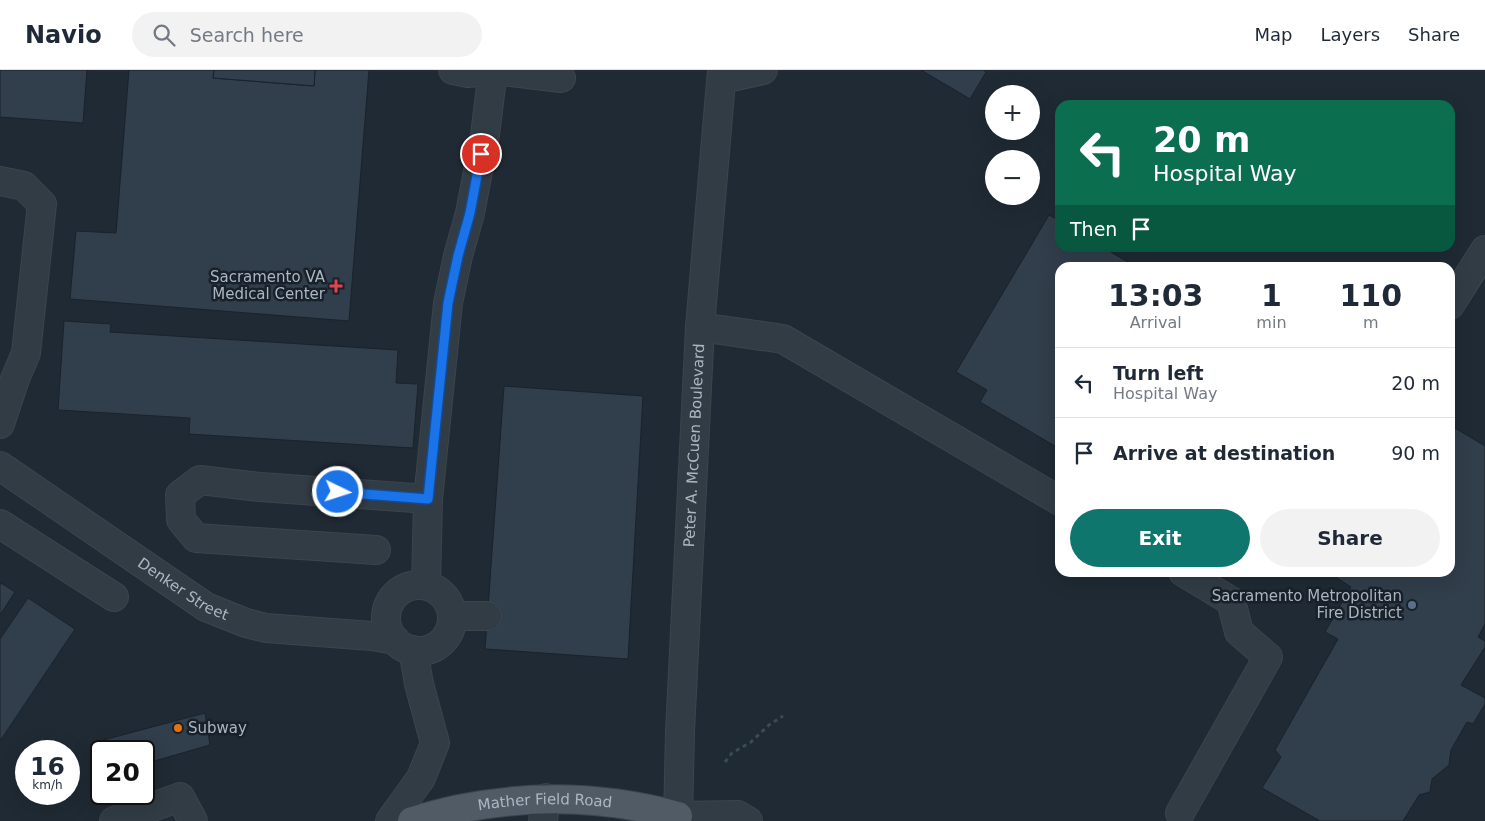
<!DOCTYPE html>
<meta charset="utf-8">
<style>
body{margin:0;font-family:"DejaVu Sans",sans-serif;background:#f2f2f3;color:#1f2937;height:100vh;display:flex;flex-direction:column;font-size:19px;white-space:nowrap}
*{box-sizing:border-box;margin:0}
p{font-size:16px;color:#747a83}
.icon{flex:none;width:28px;height:28px;fill:none;stroke:currentColor;stroke-width:2;stroke-linecap:round;stroke-linejoin:round}
.map{position:relative;flex:1;overflow:hidden}
.details{position:absolute;left:1055px;top:192px;width:400px;height:315px;display:flex;flex-direction:column;background:#fff;border-radius:15px;box-shadow:0 5px 20px #0002}
.details>*{flex:none}
.top-card{position:absolute;left:1055px;top:30px;width:400px;height:152px;border-radius:15px;box-shadow:0 5px 20px #0002;background:#0b6e4f;color:#fff;overflow:hidden}
.controls{position:absolute;left:985px;top:15px;display:grid;gap:10px}
.controls a{display:grid;place-items:center;width:55px;height:55px;border-radius:50%;background:#fff;box-shadow:0 5px 20px #0002;font-size:25px}
.speed{position:absolute;left:15px;top:670px;display:flex;gap:10px;font-size:25px;font-weight:700;text-align:center}
.speed>*{display:grid;place-content:center;width:65px;height:65px;border-radius:50%;background:#fff;box-shadow:0 5px 20px #0002;line-height:1}
.speed small{font-size:12px;font-weight:400}
.speed .limit{border:2px solid #111;border-radius:8px;background:#fff;color:#111}
.pin{position:absolute;display:grid;place-items:center;width:42px;height:42px;color:#fff;margin:-21px;border:2px solid #fff;border-radius:50%;box-shadow:0 1px 5px #0007}
.me{position:absolute;width:55px;margin:-28px;rotate:94deg;stroke-linejoin:round;filter:drop-shadow(0 0 4px #0008)}
.turn{display:flex;align-items:center;gap:18px;height:105px;padding:0 15px;font-size:22px}
.turn .icon{width:65px;height:65px;stroke-width:2.5}
.turn b{display:block;font-size:35px;line-height:42px}
.then{display:flex;align-items:center;height:48px;padding:0 15px;background:#0003;gap:10px;font-size:19px}
.eta{display:flex;justify-content:space-evenly;align-items:center;height:85px;text-align:center}
.eta b{font-size:30px;font-weight:600;line-height:35px}
.cta{display:flex;gap:10px;margin-top:auto;padding:10px 15px}
.cta a{flex:1;height:58px;border-radius:30px;background:#0f766e;color:#fff;font-size:20px;font-weight:600;line-height:58px;text-align:center}
.cta a+a{background:#f2f2f3;color:#1f2937}
ul{padding:0;list-style:none}
li{display:flex;align-items:center;gap:15px;height:70px;padding:0 15px;border-top:1px solid #e0e1e3}
li div{flex:1}
li b{display:block;font-size:19px}
li em{font-style:normal}
header{display:flex;align-items:center;gap:30px;box-sizing:border-box;height:70px;padding:0 25px;background:#fff;border-bottom:1px solid #e0e1e3}
header strong{font-size:24px}
nav{display:flex;gap:28px;margin-inline-start:auto;font-size:18px}
.search{width:350px;height:45px;background:#f2f2f3;display:flex;align-items:center;gap:12px;box-sizing:border-box;padding:0 18px;border-radius:28px;color:#747a83;font-size:19px}
.map>svg:first-child{display:block}
.building{fill:#313e4b;stroke:#1a232b}
.lines{fill:none;stroke-linecap:round;stroke-linejoin:round}
.minor-casing{stroke:#3c454e;stroke-width:30}
.major-casing{stroke:#3c454e;stroke-width:30}
.path{stroke:#394e4d;stroke-width:3;stroke-dasharray:4 4;stroke-linecap:butt}
.minor{stroke:#323c45;stroke-width:28}
.major{stroke:#505b65;stroke-width:28}
.route-casing{stroke:#114b97;stroke-width:12}
.route{stroke:#1a73e8;stroke-width:9}
.health-dot{fill:#e0444e;stroke:#182129;stroke-width:2}
.service-dot{fill:#5c6f8a;stroke:#182129;stroke-width:2}
.food-dot{fill:#e8710a;stroke:#182129;stroke-width:2}
.labels{text-anchor:middle;dominant-baseline:central;stroke-width:5;stroke-linejoin:round;paint-order:stroke}
.poi-label{font-size:15px;fill:#acb6c2;stroke:#182129;text-anchor:end}
.street-label{font-size:15px;fill:#acb6c2;stroke:#182129}
</style>
<header>
<strong>Navio</strong>
<div class="search"><svg class="icon" aria-label="search" viewBox="0 0 24 24"><circle cx="10" cy="10" r="6"/><path d="M15 15l6 6"/></svg>Search here</div>
<nav><a>Map</a><a>Layers</a><a>Share</a></nav>
</header>
<div class="map">
<svg width="1485" height="751" viewBox="0 0 1485 751">
<rect width="100%" height="100%" fill="#1f2a34"/>
<g class="building">
<polygon points="0,0 87,0 83,53 0,47"/>
<polygon points="129,0 214,0 213,8 314,16 315,0 369,0 349,251 70,229 76,161 116,163"/>
<polygon points="214,0 315,0 314,16 213,8"/>
<polygon points="921,0 983,0 986,2 970,29"/>
<polygon points="1049,145 1060,151 1060,178 1104,178 1138,198 1060,198 1060,379 980,332 987,320 956,302"/>
<polygon points="64,251 111,254 110,262 398,280 396,313 418,314 413,378 189,364 190,348 58,340"/>
<polygon points="504,316 643,326 628,589 485,579"/>
<polygon points="1450,355 1485,376 1485,554 1478,567 1485,571 1485,577 1461,615 1485,628 1485,634 1473,654 1467,652 1451,680 1449,695 1432,709 1430,722 1419,725 1403,751 1320,751 1262,718 1281,687 1275,680 1338,569 1325,562 1351,517 1334,506 1336,502 1450,502"/>
<polygon points="1,513 15,522 0,545 0,515"/>
<polygon points="28,528 75,559 0,671 0,569"/>
<polygon points="205,643 210,675 144,694 144,681 101,681 101,698 92,673"/>
</g>
<g class="lines">
<defs>
<g id="minor">
<polyline points="453,0 468,3 493,0 561,8"/>
<polyline points="722,9 763,0"/>
<polyline points="0,111 24,116 42,134 26,283 15,309 0,354"/>
<polyline points="1450,235 1485,180"/>
<polyline points="700,257 783,269 1060,431"/>
<path id="s1" d="M 0,396 L 206,537 L 246,553 L 266,558 L 372,566 L 395,570"/>
<polyline points="0,454 114,527"/>
<polyline points="376,480 196,468 181,450 180,425 200,410 260,417 428,429"/>
<circle cx="419" cy="548" r="33"/>
<polyline points="426,515 428,429 448,233 458,186 470,143 485,65 493,0"/>
<polyline points="452,546 487,546"/>
<polyline points="1180,743 1268,587 1239,562 1231,531 1183,502"/>
<polyline points="678,746 738,745 748,751"/>
<polyline points="114,751 180,727 193,751"/>
<polyline points="390,751 421,708 435,673 419,614 413,580"/>
<polyline points="543,751 546,728"/>
<path id="s2" d="M 678,751 L 680,662 L 700,257 L 722,0"/>
</g>
<g id="major">
<path id="s3" d="M 412,751 C 427,747 443,742 459,739 C 534,724 605,726 678,746"/>
</g>
</defs>
<use href="#minor" class="minor-casing"/>
<use href="#major" class="major-casing"/>
<polyline class="path" points="725,692 732,683 751,672 769,655 783,646"/>
<use href="#minor" class="minor"/>
<use href="#major" class="major"/>
</g>
<g class="lines">
<defs>
<polyline id="route" points="338,422 428,429 448,233 458,186 470,143 481,84"/>
</defs>
<use href="#route" class="route-casing"/>
<use href="#route" class="route"/>
</g>
<path class="health-dot" d="M333.5 208.5h5v5h5v5h-5v5h-5v-5h-5v-5h5z"/>
<circle class="service-dot" cx="1412" cy="535" r="5"/>
<circle class="food-dot" cx="178" cy="658" r="5"/>
<g class="labels">
<g class="poi-label">
<text x="325" y="207">Sacramento VA<tspan x="325" dy="17">Medical Center</tspan></text>
<text x="1402" y="526">Sacramento Metropolitan<tspan x="1402" dy="17">Fire District</tspan></text>
<text x="188" y="658" text-anchor="start">Subway</text>
</g>
<g class="street-label">
<text stroke="none"><textPath href="#s2" startOffset="376">Peter A. McCuen Boulevard</textPath></text>
<text stroke="none"><textPath href="#s1" startOffset="221">Denker Street</textPath></text>
<text stroke="none"><textPath href="#s3" startOffset="135">Mather Field Road</textPath></text>
</g>
</g>
</svg>
<div class="controls">
<a>+</a>
<a>−</a>
</div>
<div class="speed"><div>16<small>km/h</small></div><div class="limit">20</div></div>
<div class="pin" style="left:481px;top:84px;background:#d93025"><svg class="icon" aria-label="arrive" viewBox="0 0 24 24"><path d="M6 21V4h12l-3 4 3 4H6"/></svg></div>
<svg class="me" style="left:338px;top:422px" viewBox="-20 -20 40 40"><circle r="17" fill="#1a73e8" stroke="#fff" stroke-width="3"/><path d="M0-11L8 9 0 5-8 9z" fill="#fff"/></svg>
<div class="top-card">
<div class="turn"><svg class="icon" aria-label="left" viewBox="0 0 24 24"><path d="M17 20v-9H6M10 6l-5 5 5 5"/></svg><div><b>20 m</b>Hospital Way</div></div>
<div class="then">Then<svg class="icon" aria-label="arrive" viewBox="0 0 24 24"><path d="M6 21V4h12l-3 4 3 4H6"/></svg></div>
</div>
<section class="details">
<div class="eta">
<div><b>13:03</b><p>Arrival</p></div>
<div><b>1</b><p>min</p></div>
<div><b>110</b><p>m</p></div>
</div>
<ul>
<li><svg class="icon" aria-label="left" viewBox="0 0 24 24"><path d="M17 20v-9H6M10 6l-5 5 5 5"/></svg><div><b>Turn left</b><p>Hospital Way</p></div><em>20 m</em></li>
<li><svg class="icon" aria-label="arrive" viewBox="0 0 24 24"><path d="M6 21V4h12l-3 4 3 4H6"/></svg><div><b>Arrive at destination</b></div><em>90 m</em></li>
</ul>
<div class="cta"><a>Exit</a><a>Share</a></div>
</section>
</div>
